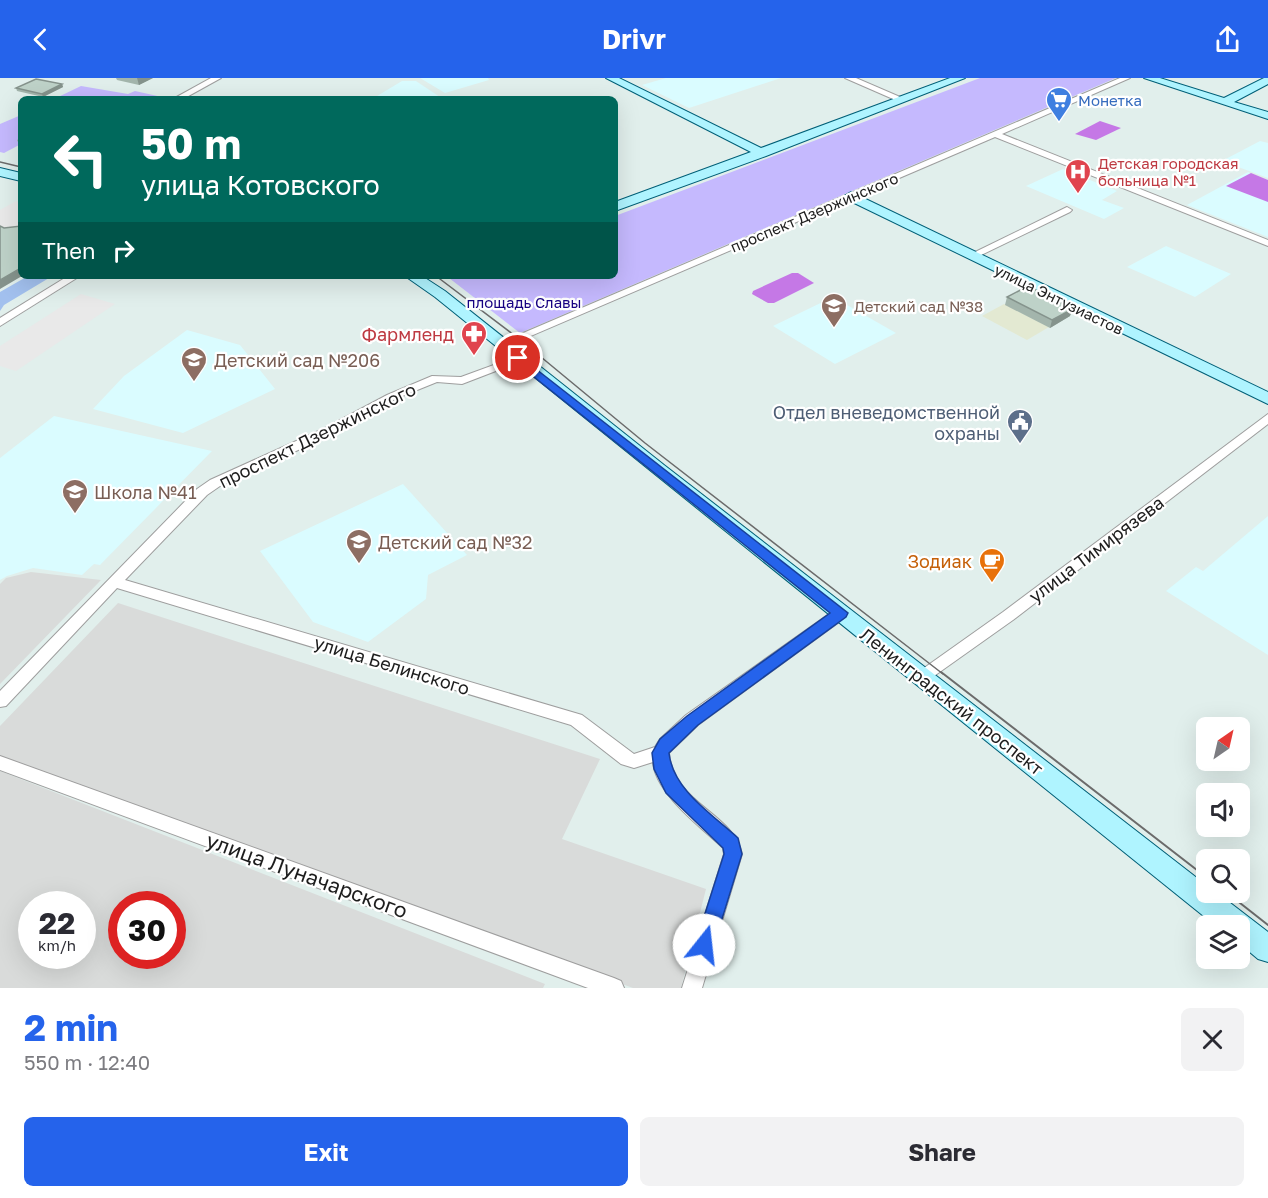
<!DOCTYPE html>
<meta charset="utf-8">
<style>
body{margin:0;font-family:"Golos Text",sans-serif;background:#f2f2f3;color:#2b2b33;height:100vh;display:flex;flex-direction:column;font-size:22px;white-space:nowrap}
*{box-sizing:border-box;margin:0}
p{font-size:20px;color:#7c7c81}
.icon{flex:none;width:33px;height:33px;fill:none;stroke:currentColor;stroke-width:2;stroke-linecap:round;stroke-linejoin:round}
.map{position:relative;height:910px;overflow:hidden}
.details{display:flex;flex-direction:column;background:#fff;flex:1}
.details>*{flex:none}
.top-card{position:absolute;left:18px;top:18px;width:600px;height:183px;border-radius:9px;box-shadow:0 6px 24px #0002;background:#00695c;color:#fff;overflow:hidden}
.needle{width:39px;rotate:34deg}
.controls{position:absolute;left:1196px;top:639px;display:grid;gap:12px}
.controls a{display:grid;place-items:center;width:54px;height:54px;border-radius:9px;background:#fff;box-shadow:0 6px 24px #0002;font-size:30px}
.speed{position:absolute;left:18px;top:813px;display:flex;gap:12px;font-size:30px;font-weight:700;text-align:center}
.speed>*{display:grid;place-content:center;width:78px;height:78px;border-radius:50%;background:#fff;box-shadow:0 6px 24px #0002;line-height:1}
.speed small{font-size:15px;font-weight:400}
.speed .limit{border:9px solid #d22;background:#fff;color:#111}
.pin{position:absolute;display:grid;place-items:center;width:51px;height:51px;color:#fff;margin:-26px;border:3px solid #fff;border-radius:50%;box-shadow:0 2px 6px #0007}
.me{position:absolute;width:66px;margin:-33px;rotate:16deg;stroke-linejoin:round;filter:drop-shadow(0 0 4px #0008)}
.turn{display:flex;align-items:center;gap:21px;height:126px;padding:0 24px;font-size:27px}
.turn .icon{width:78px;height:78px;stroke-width:2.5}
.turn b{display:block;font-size:42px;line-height:51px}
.then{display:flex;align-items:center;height:57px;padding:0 24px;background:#0003;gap:12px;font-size:22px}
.round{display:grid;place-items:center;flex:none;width:63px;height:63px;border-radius:9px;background:#f2f2f3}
.summary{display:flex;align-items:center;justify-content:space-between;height:102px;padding:0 24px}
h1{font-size:36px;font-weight:700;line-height:45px;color:#2563eb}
.primary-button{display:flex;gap:12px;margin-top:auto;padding:12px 24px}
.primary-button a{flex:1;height:69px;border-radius:9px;background:#2563eb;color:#fff;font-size:24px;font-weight:700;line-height:69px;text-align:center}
.primary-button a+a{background:#f2f2f3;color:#2b2b33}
header{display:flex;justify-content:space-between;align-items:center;height:78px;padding:0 24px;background:#2563eb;color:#fff;font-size:27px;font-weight:700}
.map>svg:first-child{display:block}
.residential{fill:#d9dbda;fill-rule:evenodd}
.industrial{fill:#e3e9d2}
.education{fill:#dafcff}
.grass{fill:#a2c0ee}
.park{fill:#c5b9fe}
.pitch{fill:#c578e6}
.parking{fill:#e9e9e9}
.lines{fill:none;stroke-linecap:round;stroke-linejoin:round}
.street-casing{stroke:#9e9e9e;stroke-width:2}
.secondary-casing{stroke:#005f77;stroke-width:2}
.street{fill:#fff;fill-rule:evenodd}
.secondary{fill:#aff4ff;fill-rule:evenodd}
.tram-far1{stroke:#6b6b6b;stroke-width:1.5}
.tram{stroke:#6b6b6b;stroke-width:2}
.wall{fill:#a3b5ac}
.shaded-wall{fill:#85938c}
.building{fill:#bed2c8;stroke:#85938c;stroke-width:1.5}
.route{fill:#2563eb;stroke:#184099;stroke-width:1.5}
.labels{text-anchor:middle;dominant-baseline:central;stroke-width:4.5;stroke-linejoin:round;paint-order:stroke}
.far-shop-label{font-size:15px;fill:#366cbe;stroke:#fff;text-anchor:start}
.far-health-label{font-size:15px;fill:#be3a42;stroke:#fff;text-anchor:start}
.far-street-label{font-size:15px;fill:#1d1d1d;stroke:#fff}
.far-park-label{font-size:15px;fill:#180283;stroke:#fff}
.far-education-label{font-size:15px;fill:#785e54;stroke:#fff;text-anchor:start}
.health-label{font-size:18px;fill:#be3a42;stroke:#fff;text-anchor:end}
.education-label{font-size:18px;fill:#785e54;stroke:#fff;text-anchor:start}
.service-label{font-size:18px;fill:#4e5e75;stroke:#fff;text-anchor:end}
.street-label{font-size:18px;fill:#1d1d1d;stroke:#fff}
.food-label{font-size:18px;fill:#c56008;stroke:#fff;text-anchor:end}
.near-street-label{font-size:21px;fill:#1d1d1d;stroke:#fff}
</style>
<header><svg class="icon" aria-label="back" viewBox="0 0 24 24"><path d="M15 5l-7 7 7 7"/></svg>Drivr<svg class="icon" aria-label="share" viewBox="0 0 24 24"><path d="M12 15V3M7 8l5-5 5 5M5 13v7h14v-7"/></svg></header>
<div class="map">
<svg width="1268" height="910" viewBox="0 0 1268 910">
<rect width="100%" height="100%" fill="#e1efec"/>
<g class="residential">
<polygon points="31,494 101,502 0,606 0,506 6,500"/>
<polygon points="118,525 600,681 562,761 706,811 681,910 633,910 0,678 0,648"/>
<path d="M 0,693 L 545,906 L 543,910 L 0,910 ZM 32,826 L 82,826 L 82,878 L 32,878 ZM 122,826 L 172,826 L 172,878 L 122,878 Z"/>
</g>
<polygon class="industrial" points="1004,226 1049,249 1027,262 982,238"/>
<g class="education">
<polygon points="420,0 488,0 489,2 445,15"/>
<polygon points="666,0 781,0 689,30 642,7"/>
<polygon points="402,3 416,3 443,21 372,21"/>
<polygon points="1260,63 1268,65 1268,100 1222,83"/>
<polygon points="1063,91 1117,113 1102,122 1124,130 1104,141 1026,108"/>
<polygon points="1248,94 1268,102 1268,159 1187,127"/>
<polygon points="1166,168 1231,196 1195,219 1127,189"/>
<polygon points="833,219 896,255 835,286 773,248"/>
<polygon points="187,252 240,267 275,311 183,355 93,331 124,298"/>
<polygon points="54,338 212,373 100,487 94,486 82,497 33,490 7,498 0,502 0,380"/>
<polygon points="403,406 467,477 428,497 426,521 368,564 313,544 260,473"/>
<polygon points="1268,438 1268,577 1166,513 1196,489 1203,493"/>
</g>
<polygon class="grass" points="28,198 49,200 4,227 0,233 0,214"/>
<g class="park">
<polygon points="980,0 1116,0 520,255 449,200 455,198 615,198 615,138"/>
<polygon points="81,8 128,16 135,13 171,21 54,21"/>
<polygon points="21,37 21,66 4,75 0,74 0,46"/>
</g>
<g class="pitch">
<polygon points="1100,43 1121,50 1096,62 1075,56"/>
<polygon points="1251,95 1268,102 1268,124 1226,108"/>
<polygon points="792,195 798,195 814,205 774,225 768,225 752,216 753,213"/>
</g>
<g class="parking">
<polygon points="16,123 21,125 21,153 5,149 0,151 0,132"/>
<polygon points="81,216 115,226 16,293 0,288 0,268"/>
</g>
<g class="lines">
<defs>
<g id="street">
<polygon points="211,0 221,0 183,21 173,21"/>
<polygon points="845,0 856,0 907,22 900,24"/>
<polygon points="1120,0 1130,0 1002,56 1268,162 1268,168 995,59 505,269 497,269 495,267"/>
<polygon points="1067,129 1072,132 1070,134 975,180 967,178"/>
<polygon points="68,198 80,198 0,248 0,240"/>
<path d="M 518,278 L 522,279 L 522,283 L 462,306 L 437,304 L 395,321 L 333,356 L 220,408 L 207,417 L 125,502 L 582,637 L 634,676 L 655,669 L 660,661 L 686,637 L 836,531 L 846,531 L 848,535 L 846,539 L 698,647 L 669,675 C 673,726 733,734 742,776 L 702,910 L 682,910 L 724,776 L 723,770 C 701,749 655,715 653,684 L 634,690 L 621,686 L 571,647 L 117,510 L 6,628 L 0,629 L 0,613 L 197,411 L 210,402 L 325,350 L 387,317 L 432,298 L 461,299 Z"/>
<polygon points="1268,336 1268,346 1013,542 927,603 922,605 917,603 914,599 917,595 1003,534"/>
<polygon points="0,678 614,900 621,903 624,910 588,910 0,692"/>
</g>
<g id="secondary">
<polygon points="606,0 619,0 761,70 950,0 965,0 766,78 615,133 615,124 751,74"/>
<polygon points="1144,0 1160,0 1224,20 1264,0 1268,0 1268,6 1234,24 1268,34 1268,41"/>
<polygon points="0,90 21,95 21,103 0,98"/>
<polygon points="851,114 1268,314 1268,326 846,121 844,118"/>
<polygon points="405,198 422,198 445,213 664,387 1206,807 1206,814 1216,814 1268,854 1268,884 1258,881 1239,865 1239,848 1216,848 435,219"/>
</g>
</defs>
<use href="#street" class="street-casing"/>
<use href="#secondary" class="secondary-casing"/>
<use href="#street" class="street"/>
<use href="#secondary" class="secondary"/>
<g class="tram-far1">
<polyline points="0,84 21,89"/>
<polyline points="436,198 518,260 645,365 943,596"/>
</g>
<g class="tram">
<polyline points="941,594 1206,799"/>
<polyline points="1226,814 1268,847"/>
</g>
</g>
<g class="wall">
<polygon points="116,0 153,0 139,7 117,2"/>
<polygon points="62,6 63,9 43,19 17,13 16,10"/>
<polygon points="21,60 21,70 17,62"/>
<polygon points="1007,219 1070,238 1050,250 1005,227"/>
</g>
<g class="shaded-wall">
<polygon points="137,0 153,0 139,7"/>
<polygon points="62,6 63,9 43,19 42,16"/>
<polygon points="21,190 21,198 22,198 0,211 0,202"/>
<polygon points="1073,231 1070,238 1050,250 1052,242"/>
</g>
<g class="building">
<polygon points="36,1 62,6 42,16 16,10"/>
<polygon points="0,148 4,150 21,148 21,190 0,202"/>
<polygon points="1028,208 1073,231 1052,242 1007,219"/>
</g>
<path class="route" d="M 518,277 L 848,535 L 846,539 L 698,647 L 669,675 C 673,712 712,736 738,760 L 742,776 L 714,867 L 711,874 L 704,877 L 698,874 L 695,867 L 724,776 L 723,770 L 666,715 L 654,691 L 652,675 L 660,661 L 687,638 L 830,535 L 514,283 L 513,280 Z"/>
<defs>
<symbol id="supermarket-pin" viewBox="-11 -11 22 30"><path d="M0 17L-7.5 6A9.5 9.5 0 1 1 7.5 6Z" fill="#3f7fe0" stroke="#fff"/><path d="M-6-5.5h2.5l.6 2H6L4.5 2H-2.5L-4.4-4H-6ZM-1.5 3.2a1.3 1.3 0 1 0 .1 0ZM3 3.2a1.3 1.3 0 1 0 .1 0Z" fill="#fff"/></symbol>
<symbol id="hospital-pin" viewBox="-11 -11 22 30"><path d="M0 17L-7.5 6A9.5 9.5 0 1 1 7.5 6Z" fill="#e0444e" stroke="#fff"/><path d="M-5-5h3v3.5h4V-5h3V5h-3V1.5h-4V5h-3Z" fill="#fff"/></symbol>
<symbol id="school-pin" viewBox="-11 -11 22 30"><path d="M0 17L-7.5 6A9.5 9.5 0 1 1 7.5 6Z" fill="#8d6e63" stroke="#fff"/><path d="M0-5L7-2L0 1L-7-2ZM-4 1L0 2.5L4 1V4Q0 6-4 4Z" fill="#fff"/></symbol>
<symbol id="pharmacy-pin" viewBox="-11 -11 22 30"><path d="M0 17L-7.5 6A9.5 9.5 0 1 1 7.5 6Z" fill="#e0444e" stroke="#fff"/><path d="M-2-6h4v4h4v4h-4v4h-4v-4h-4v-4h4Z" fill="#fff"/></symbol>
<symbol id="civic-pin" viewBox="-11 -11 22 30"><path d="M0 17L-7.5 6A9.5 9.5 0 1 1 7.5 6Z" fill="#5c6f8a" stroke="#fff"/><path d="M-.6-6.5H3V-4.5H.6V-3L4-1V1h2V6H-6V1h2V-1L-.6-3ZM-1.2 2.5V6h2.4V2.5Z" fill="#fff"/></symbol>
<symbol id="cafe-pin" viewBox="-11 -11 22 30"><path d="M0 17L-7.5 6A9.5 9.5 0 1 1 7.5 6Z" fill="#e8710a" stroke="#fff"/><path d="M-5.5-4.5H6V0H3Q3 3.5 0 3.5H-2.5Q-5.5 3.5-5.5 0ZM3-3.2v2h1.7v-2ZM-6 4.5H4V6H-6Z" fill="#fff"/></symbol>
</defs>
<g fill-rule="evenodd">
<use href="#supermarket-pin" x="1044" y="7" width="30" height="40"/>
<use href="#hospital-pin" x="1063" y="79" width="30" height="40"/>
<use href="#school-pin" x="819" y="213" width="30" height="40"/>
<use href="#pharmacy-pin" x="459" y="241" width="30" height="40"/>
<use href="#school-pin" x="179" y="267" width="30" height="40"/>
<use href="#civic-pin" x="1005" y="329" width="30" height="40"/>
<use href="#school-pin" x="60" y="399" width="30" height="40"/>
<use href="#school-pin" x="344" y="449" width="30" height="40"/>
<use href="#cafe-pin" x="977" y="468" width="30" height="40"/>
</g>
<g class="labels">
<g class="far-shop-label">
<text x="1078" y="22">Монетка</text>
</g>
<g class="far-health-label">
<text x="1098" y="85">Детская городская<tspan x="1098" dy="17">больница №1</tspan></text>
</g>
<g class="far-street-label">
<text transform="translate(814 134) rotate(-23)">проспект Дзержинского</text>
<text transform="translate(1059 221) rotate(26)">улица Энтузиастов</text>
</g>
<g class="far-park-label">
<text x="524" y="224">площадь Славы</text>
</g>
<g class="far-education-label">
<text x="854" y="228">Детский сад №38</text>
</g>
<g class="health-label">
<text x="454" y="256">Фармленд</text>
</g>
<g class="education-label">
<text x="214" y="282">Детский сад №206</text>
<text x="94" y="414">Школа №41</text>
<text x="378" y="464">Детский сад №32</text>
</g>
<g class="service-label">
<text x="1000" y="334">Отдел вневедомственной<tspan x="1000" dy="21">охраны</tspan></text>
</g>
<g class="street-label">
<text transform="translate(317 357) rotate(-26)">проспект Дзержинского</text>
<text transform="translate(1096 471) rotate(-37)">улица Тимирязева</text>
<text transform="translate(392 587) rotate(17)">улица Белинского</text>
<text transform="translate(952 623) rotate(38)">Ленинградский проспект</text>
</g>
<g class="food-label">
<text x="972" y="483">Зодиак</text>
</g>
<g class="near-street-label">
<text transform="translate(307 797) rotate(20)">улица Луначарского</text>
</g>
</g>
</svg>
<div class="controls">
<a><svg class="needle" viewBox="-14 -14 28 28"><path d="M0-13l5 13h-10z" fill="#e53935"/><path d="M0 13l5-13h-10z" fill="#7c7c81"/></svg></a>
<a><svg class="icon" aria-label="sound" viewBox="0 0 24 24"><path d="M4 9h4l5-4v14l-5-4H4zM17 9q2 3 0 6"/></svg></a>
<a><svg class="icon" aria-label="search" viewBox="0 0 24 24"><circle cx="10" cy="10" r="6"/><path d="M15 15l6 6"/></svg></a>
<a><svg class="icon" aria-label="layers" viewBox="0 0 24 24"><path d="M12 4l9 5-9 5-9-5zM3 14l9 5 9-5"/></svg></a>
</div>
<div class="speed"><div>22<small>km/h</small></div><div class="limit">30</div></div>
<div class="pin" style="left:518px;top:280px;background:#d93025"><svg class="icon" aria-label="arrive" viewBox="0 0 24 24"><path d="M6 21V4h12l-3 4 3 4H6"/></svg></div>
<svg class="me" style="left:704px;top:867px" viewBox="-20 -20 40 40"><circle r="19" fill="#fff"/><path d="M0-13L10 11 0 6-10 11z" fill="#2563eb"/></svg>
<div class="top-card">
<div class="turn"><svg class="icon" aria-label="left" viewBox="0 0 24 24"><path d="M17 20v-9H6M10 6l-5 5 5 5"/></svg><div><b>50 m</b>улица Котовского</div></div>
<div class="then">Then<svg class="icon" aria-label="right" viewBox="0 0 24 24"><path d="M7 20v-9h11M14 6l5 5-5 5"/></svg></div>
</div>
</div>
<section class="details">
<div class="summary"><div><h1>2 min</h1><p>550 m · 12:40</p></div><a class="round"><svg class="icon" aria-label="close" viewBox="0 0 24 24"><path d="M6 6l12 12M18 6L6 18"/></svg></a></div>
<div class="primary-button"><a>Exit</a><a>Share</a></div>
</section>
